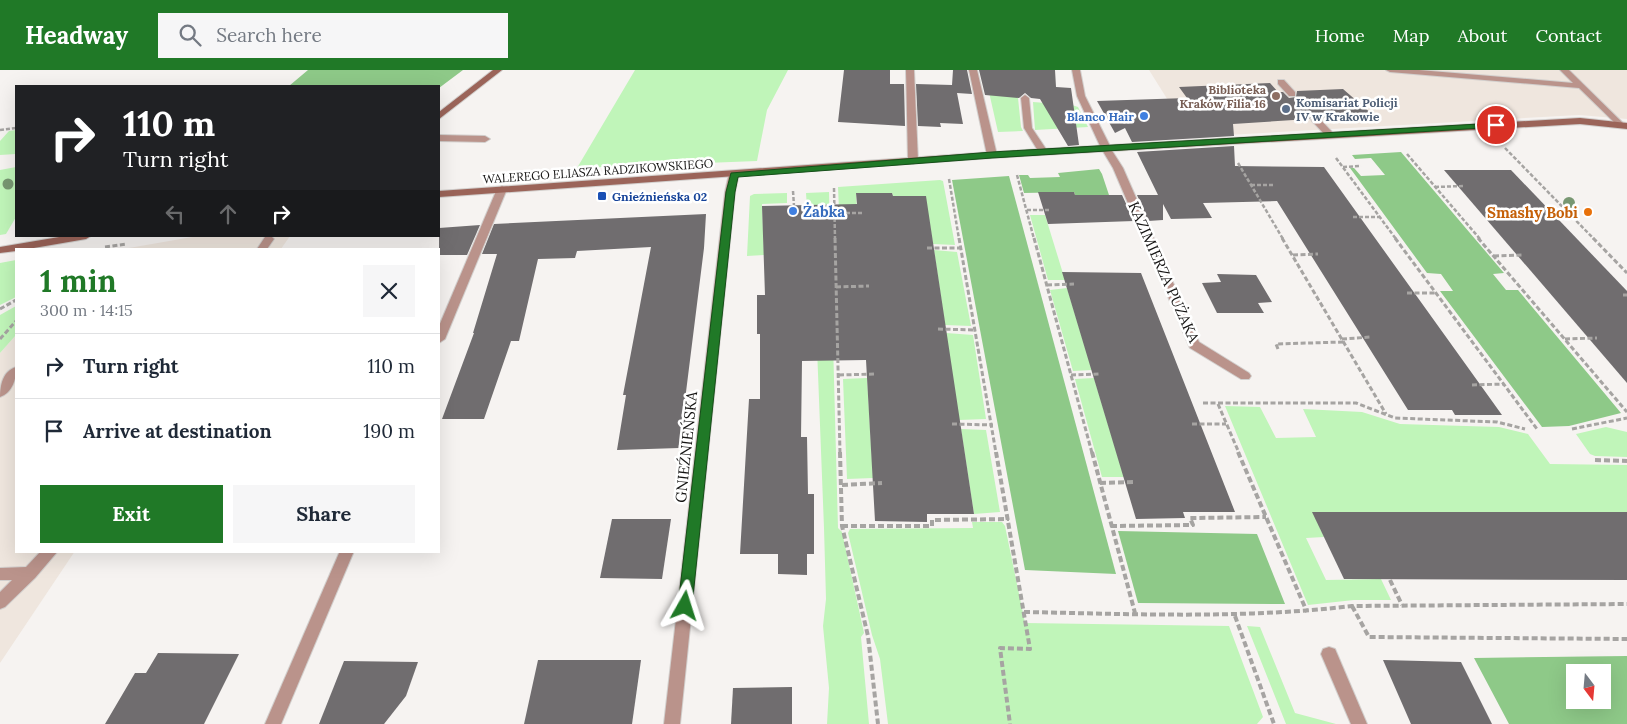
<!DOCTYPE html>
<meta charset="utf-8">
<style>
body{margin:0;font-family:Lora,serif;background:#f6f6f7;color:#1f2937;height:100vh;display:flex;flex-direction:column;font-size:19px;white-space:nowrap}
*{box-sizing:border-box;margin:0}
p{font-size:16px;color:#747a83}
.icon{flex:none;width:28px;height:28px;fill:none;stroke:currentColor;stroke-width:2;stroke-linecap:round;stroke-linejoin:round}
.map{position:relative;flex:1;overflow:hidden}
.panel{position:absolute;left:15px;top:178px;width:425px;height:305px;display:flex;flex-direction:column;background:#fff;border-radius:0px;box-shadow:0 5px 20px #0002}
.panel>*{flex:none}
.banner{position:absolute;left:15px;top:15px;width:425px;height:152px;border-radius:0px;box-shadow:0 5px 20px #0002;background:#202124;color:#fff;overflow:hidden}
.needle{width:32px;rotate:164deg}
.tools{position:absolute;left:1566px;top:594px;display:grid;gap:10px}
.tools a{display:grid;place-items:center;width:45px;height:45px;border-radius:0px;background:#fff;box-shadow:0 5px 20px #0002;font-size:25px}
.pin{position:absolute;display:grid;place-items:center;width:42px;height:42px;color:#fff;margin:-21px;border:2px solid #fff;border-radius:50%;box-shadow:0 1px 5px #0007}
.me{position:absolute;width:55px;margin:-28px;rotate:6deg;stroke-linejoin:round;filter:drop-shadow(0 0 4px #0008)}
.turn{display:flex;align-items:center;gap:18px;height:105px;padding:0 25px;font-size:22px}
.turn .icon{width:65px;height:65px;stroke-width:2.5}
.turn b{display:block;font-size:35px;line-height:42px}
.lanes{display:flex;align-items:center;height:48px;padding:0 25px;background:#0003;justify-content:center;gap:25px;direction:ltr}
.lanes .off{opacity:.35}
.round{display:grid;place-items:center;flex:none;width:52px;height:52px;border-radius:0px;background:#f6f6f7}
.head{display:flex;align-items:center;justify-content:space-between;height:85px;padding:0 25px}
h1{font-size:30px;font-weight:700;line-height:38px;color:#207927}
.action{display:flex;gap:10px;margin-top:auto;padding:10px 25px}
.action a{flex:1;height:58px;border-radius:0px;background:#207927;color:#fff;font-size:20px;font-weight:700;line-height:58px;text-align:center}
.action a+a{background:#f6f6f7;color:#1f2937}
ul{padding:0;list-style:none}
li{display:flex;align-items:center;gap:15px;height:65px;padding:0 25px;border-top:1px solid #e0e1e3}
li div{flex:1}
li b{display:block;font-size:19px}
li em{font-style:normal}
header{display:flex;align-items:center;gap:30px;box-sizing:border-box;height:70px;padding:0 25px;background:#207927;color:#fff}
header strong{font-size:24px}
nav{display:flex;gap:28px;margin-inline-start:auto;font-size:18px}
.search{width:350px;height:45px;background:#f6f6f7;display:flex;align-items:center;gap:12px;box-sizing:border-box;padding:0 18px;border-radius:0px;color:#747a83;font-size:19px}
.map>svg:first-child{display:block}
.built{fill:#efe6de}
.green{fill:#c0f5b9}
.forest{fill:#8ec988;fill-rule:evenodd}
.building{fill:#706d6f}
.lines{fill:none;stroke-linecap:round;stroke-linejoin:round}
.lane-casing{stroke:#d2cfcd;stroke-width:2}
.street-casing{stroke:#d2cfcd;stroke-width:2}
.secondary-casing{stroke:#d2cfcd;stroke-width:2}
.path-far2{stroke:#a6a4a2;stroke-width:2.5;stroke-dasharray:4 2;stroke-linecap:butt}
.path-far1{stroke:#a6a4a2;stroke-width:3;stroke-dasharray:5 2.5;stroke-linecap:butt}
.path{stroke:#a6a4a2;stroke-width:4;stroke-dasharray:6 3;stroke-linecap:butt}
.lane{fill:#ba938b;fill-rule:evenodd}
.street{fill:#ba938b;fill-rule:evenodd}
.secondary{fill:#9b6459;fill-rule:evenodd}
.tree{fill:#789772}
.route{fill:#207927;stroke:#154f19}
.education-dot{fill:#8d6e63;stroke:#fff;stroke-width:2}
.service-dot{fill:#5c6f8a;stroke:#fff;stroke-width:2}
.shop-dot{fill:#3f7fe0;stroke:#fff;stroke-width:2}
.transit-dot{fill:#1a4fb4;stroke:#fff;stroke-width:2}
.food-dot{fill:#e8710a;stroke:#fff;stroke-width:2}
.labels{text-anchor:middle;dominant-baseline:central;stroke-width:5;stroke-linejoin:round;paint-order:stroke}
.far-education-label{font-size:12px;font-weight:bold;fill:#785e54;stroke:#fff;text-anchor:end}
.far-service-label{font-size:12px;font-weight:bold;fill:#4e5e75;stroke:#fff;text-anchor:start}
.far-shop-label{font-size:12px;font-weight:bold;fill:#366cbe;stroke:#fff;text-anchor:end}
.far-street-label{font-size:12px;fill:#151413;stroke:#fff}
.far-transit-label{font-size:12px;font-weight:bold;fill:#164399;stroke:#fff;text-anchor:start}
.shop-label{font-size:15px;font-weight:bold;fill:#366cbe;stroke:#fff;text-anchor:start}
.food-label{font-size:15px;font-weight:bold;fill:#c56008;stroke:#fff;text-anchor:end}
.street-label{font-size:15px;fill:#151413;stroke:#fff}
</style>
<header>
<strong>Headway</strong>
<div class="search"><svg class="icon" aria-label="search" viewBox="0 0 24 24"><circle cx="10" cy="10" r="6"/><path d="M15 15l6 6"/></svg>Search here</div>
<nav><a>Home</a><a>Map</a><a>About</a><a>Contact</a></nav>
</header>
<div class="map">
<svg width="1627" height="654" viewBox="0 0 1627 654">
<rect width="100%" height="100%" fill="#f6f3f1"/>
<g class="built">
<polygon points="1149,0 1627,0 1627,49 1579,45 1191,67"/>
<polygon points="198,166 290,166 281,179 123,179"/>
<polygon points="16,265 16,481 75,481 0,593 0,283"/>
</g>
<g class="green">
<polygon points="635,0 788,0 767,40 757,91 577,98"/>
<polygon points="984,0 1018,28 1021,57 1023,61 998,62"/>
<polygon points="1033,32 1072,35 1078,37 1088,57 1035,60"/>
<polygon points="16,60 16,84 0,85 0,71 9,61"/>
<polygon points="16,97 16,147 6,164 0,165 0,100"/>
<polygon points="940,110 943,111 955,175 933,174 925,126 893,126 892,123 856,123 857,140 839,140 838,117"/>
<polygon points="829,122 838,458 842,462 864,563 861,567 869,654 827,654 829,618 823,556 826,529 824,458 817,278 806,123"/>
<polygon points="787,123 787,133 762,134 764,185 747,186 750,126 754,124"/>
<polygon points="1030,145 1045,145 1065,210 1048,210"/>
<polygon points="934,180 957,182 971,256 945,255"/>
<polygon points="16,190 16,227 0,235 0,193"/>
<polygon points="1067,218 1092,300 1073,301 1050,220"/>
<polygon points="16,236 16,265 0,283 0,245"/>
<polygon points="946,263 973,265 986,349 959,350"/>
<polygon points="867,308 873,408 847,409 843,309"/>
<polygon points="1094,308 1124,407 1102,407 1075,309"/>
<polygon points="1225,336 1260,337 1276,368 1316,367 1303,339 1362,342 1400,354 1499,357 1528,364 1550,394 1627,395 1627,442 1313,442 1324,467 1306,468 1326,510 1381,509 1391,530 1354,530 1308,535"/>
<polygon points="1606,357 1627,362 1627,387 1595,386 1590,384 1576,364"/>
<polygon points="961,359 986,360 1000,442 974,444"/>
<polygon points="972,452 1002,452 1005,456 1025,553 1229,556 1263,647 1257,654 888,654 880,589 872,565 848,463 850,459 973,458"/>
<polygon points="1247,556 1260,557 1295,643 1336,654 1286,654"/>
</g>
<g class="forest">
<polygon points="308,0 463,0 439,18 439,16 289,16"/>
<polygon points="1401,82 1504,203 1493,204 1506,220 1518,220 1621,343 1569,356 1542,357 1440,221 1453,221 1441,204 1427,203 1350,98 1354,98 1361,106 1385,105 1371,88 1355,89 1352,85"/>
<polygon points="1099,99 1102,104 1109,125 1075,125 1074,122 1024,123 1019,105 1028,105 1030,108 1060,107 1058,103"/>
<polygon points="1009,106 1116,504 1025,500 952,110"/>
<polygon points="1118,461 1257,464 1285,534 1138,533"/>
<path d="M 1627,586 L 1627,654 L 1509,654 L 1474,588 ZM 1575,602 L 1602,602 L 1602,630 L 1575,630 Z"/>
</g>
<g class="building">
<polygon points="844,0 890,0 890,14 904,14 905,56 838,52"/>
<polygon points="953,0 967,0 972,24 957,23 963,54 940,53 941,57 918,56 916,14 952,15"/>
<polygon points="979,0 1055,0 1056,17 1071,18 1079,75 1068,76 1040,29 1031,28 1025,23 1019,28 985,25"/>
<polygon points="1270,13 1278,22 1283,22 1289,28 1296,27 1297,21 1343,19 1373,45 1322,48 1316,44 1309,49 1233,54 1234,66 1132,72 1125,58 1115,63 1097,31 1187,28 1179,17"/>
<polygon points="1234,76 1235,96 1324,97 1502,345 1455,345 1452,340 1408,340 1277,131 1203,133 1212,148 1171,149 1163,134 1163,150 1148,151 1137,125 1158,125 1137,82"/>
<polygon points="1444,100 1511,100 1627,221 1627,313"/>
<polygon points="1038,122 1074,122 1075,125 1122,125 1134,151 1048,154"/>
<polygon points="856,123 892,123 893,126 926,126 974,444 927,444 927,452 875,451 866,290 802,291 801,367 807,367 808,424 814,424 814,484 807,484 807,505 778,504 778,484 740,484 749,329 760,329 760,264 757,264 757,225 765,225 762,136 857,134"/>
<polygon points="706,144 704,178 679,378 617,380 626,325 623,325 651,177 577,181 575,188 538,189 519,271 511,271 484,349 442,349 474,263 473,263 497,184 482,184 494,154"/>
<polygon points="480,155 467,185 439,185 439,158"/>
<polygon points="1062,202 1141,203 1235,442 1183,442 1185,448 1136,449"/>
<polygon points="1217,204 1256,205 1272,232 1258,233 1264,243 1217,243 1202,213 1221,212"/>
<polygon points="1312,442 1627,442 1627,510 1344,509"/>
<polygon points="612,449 671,449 662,509 600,508"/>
<polygon points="158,583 239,584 204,654 105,654 135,603 146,603"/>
<polygon points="538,590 641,590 632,654 524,654"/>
<polygon points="1383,590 1461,592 1492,654 1411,654"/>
<polygon points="344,591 418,592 406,626 384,654 319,654"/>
<polygon points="792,617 792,654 731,654 733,618"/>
</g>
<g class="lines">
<defs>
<g id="lane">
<polygon points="906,0 914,0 918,91 913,94 908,91"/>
<polygon points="969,0 977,0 997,85 995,87 989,87 987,85"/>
<polygon points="1072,0 1080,0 1085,26 1111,78 1109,80 1103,80 1101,78 1077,26"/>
<polygon points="1386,0 1419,0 1573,13 1560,0 1569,0 1627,57 1620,58 1579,18 1390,2"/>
<polygon points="1278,10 1284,10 1295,22 1295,26 1289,26 1278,14"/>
<polygon points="1025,25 1029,28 1032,58 1048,82 1046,84 1040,84 1024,58 1021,28"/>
<polygon points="1315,46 1318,47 1333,63 1333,67 1327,67 1312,51 1311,49"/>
<polygon points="439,65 485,66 490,69 485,72 439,71"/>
<polygon points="265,167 271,166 274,169 267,179 257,179"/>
<path d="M 16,297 C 17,308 12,323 0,327 C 0,315 3,301 16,297 Z"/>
<polygon points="41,481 58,481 35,508 5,537 0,539 0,522 12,510 0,510 0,498 26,497"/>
</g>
<g id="street">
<polygon points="1106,75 1109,76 1123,98 1199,272 1249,303 1251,306 1249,309 1241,309 1190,278 1113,98 1101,78"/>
<polygon points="734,101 739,104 735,122 680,654 664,654 725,122 729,104"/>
<polygon points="502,116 507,119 445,269 439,273 439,256 497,119"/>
<polygon points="340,481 354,481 281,654 265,654"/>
<polygon points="1329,577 1335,579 1367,654 1351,654 1321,584 1323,579"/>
</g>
<g id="secondary">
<polygon points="493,0 502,0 439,49 439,42"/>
<polygon points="1580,48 1627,53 1627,59 1580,54 992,88 439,127 439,121 992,82"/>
<polygon points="65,166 91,166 86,169 28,179 16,179 16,181 0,183 0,177"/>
</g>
</defs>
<use href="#lane" class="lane-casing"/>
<use href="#street" class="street-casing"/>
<use href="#secondary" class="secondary-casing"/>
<g class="path-far2">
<polyline points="0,60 16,58"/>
<polyline points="1505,78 1594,169"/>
<polyline points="1407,84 1480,169"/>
<polyline points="1336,88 1396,169"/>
<polyline points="1238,93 1283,169"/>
<polyline points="1343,97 1361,96"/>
<polyline points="1017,105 1034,169"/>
<polyline points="949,109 959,169"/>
<polyline points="1251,115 1274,115"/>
<polyline points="1435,117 1463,116"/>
<polyline points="834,118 835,169"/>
<polyline points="793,121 794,136"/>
<polyline points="1027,140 1050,140"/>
<polyline points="834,143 864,143"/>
<polyline points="1353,147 1380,147"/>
<polyline points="1551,148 1573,148"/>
</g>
<g class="path-far1">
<polyline points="835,168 840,383"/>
<polyline points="959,168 996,383"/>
<polyline points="1034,168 1092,383"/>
<polyline points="1282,168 1386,344"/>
<polyline points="1395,168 1537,359"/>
<polyline points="1478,168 1627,342"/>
<polyline points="1593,168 1627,203"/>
<polyline points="105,177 127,174"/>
<polyline points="927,178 962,178"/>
<polyline points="1293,185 1318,184"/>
<polyline points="1494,186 1524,185"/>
<polyline points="1047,215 1074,214"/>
<polyline points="836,217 869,216"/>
<polyline points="1407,223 1436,223"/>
<polyline points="1623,225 1627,225"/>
<polyline points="0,239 16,230"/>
<polyline points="938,259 976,260"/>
<polyline points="0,269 16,251"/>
<polyline points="1342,269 1371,267"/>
<polyline points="1565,269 1597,268"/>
<polyline points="1278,279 1276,274 1343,272"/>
<polyline points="839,305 875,304"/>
<polyline points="1071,305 1101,304"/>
<polyline points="1472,315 1504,314"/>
<polyline points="1203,333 1356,333 1395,348 1497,352 1525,359"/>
<polyline points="1218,334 1239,383"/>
<polyline points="952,354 993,355"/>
<polyline points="1192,354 1226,354"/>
<polyline points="1572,359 1627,348"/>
</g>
<g class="path">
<polyline points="840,382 842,456 868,566 878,654"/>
<polyline points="996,382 1030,579 1000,578 1010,654"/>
<polyline points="1092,382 1135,543"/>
<polyline points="1238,382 1307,542"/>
<polyline points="1595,390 1627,391"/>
<polyline points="1100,413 1135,412"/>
<polyline points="842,415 882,413"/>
<polyline points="842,456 932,456 932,450 1009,449"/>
<polyline points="1111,456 1193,455 1190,448 1266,447"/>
<polyline points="1390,510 1402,535"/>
<polyline points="1352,536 1369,567 1627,569"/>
<path d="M 1024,542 C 1134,544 1243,549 1352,536 L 1627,534"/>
<polyline points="1235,546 1274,654"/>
</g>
<use href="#lane" class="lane"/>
<use href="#street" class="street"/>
<use href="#secondary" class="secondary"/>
</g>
<g class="tree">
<circle cx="8" cy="114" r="5.5"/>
<circle cx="1569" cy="133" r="6"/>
</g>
<polygon class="route" points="1496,53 1499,54 1499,57 992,88 738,107 735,122 692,536 690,540 685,542 680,540 678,536 726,122 731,103 992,82"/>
<circle class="education-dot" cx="1276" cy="26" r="5"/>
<circle class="service-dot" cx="1286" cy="39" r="5"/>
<g class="shop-dot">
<circle cx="1144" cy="46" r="5"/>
<circle cx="793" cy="141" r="5"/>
</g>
<rect class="transit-dot" x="597" y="121" width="10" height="10" rx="2.5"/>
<circle class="food-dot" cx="1588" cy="142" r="5"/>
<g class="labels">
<g class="far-education-label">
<text x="1266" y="19">Biblioteka<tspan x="1266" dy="14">Kraków Filia 16</tspan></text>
</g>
<g class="far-service-label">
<text x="1296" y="32">Komisariat Policji<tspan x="1296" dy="14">IV w Krakowie</tspan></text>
</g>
<g class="far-shop-label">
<text x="1134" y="46">Blanco Hair</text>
</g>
<g class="far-street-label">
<text transform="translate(598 101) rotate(-4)">WALEREGO ELIASZA RADZIKOWSKIEGO</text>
</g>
<g class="far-transit-label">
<text x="612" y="126">Gnieźnieńska 02</text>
</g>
<g class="shop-label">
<text x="803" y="141">Żabka</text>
</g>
<g class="food-label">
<text x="1578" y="142">Smashy Bobi</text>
</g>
<g class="street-label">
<text transform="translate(1164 202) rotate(66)">KAZIMIERZA PUŻAKA</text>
<text transform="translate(686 377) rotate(-84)">GNIEŹNIEŃSKA</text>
</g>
</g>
</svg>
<div class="tools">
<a><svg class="needle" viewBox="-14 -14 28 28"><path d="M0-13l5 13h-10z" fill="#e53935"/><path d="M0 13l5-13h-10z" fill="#747a83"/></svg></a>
</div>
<div class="pin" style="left:1496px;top:55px;background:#d93025"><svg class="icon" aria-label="arrive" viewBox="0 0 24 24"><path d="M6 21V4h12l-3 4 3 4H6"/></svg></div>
<svg class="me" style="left:685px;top:536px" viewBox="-20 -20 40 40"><path d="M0-17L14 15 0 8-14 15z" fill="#207927" stroke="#fff" stroke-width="4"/></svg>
<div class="banner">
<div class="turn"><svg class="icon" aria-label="right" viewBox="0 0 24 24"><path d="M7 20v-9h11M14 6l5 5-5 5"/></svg><div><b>110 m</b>Turn right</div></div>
<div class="lanes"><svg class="icon off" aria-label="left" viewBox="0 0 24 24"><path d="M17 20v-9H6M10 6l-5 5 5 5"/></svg><svg class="icon off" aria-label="ahead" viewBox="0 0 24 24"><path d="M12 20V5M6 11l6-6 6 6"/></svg><svg class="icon" aria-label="right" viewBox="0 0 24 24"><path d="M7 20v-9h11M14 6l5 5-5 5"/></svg></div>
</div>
<section class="panel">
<div class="head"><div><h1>1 min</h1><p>300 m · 14:15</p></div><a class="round"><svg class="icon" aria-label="close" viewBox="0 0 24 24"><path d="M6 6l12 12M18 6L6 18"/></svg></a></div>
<ul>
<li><svg class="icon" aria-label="right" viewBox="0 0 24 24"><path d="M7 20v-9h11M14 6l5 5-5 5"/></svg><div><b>Turn right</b></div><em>110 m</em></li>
<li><svg class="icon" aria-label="arrive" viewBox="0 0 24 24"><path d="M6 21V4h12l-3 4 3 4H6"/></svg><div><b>Arrive at destination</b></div><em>190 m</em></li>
</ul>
<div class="action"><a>Exit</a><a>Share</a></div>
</section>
</div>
